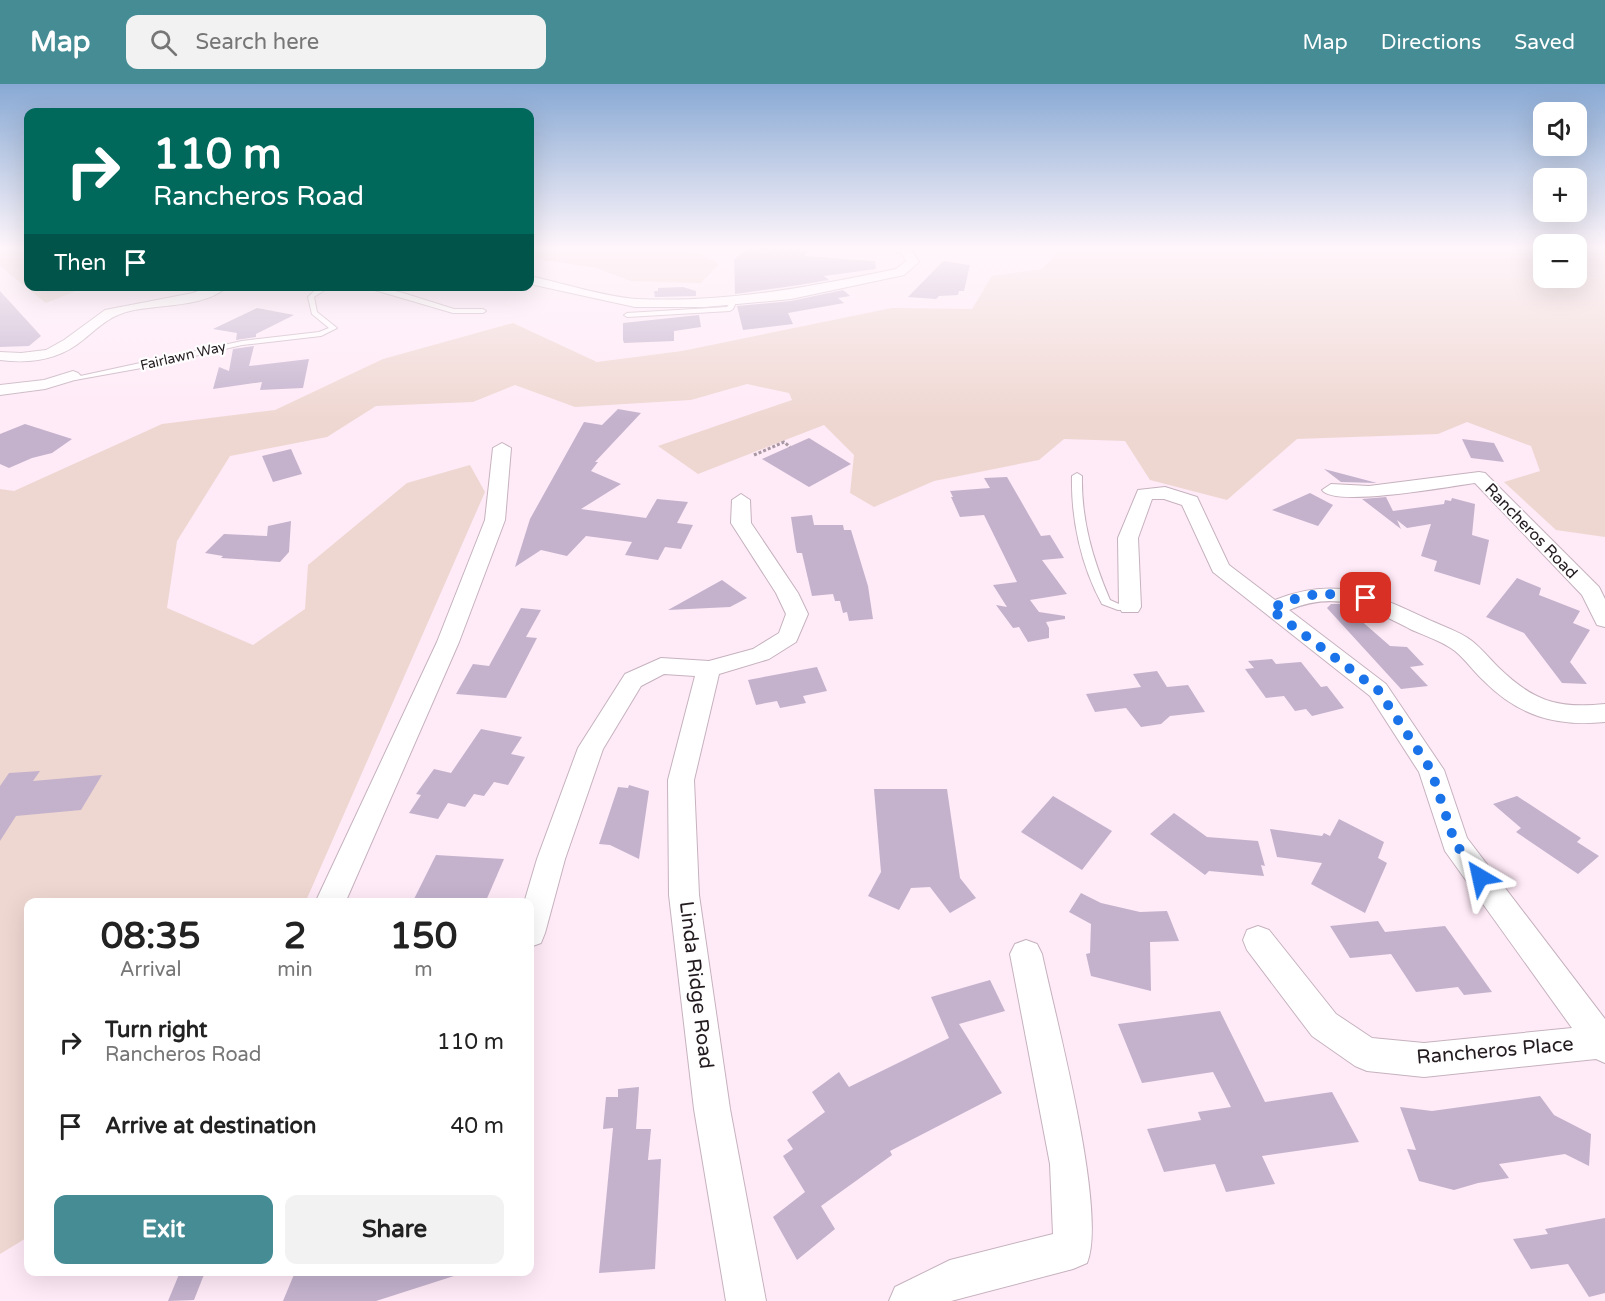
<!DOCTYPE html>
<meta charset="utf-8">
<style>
body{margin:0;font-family:"Varela Round",sans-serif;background:#f2f2f2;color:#222;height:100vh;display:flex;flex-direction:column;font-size:22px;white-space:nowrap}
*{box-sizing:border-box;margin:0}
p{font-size:20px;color:#767676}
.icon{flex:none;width:33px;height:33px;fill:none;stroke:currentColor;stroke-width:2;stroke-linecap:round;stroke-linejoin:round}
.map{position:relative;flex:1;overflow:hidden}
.panel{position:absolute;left:24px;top:814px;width:510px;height:378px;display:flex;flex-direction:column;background:#fff;border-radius:12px;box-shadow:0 6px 24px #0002}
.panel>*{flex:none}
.banner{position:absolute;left:24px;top:24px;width:510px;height:183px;border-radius:12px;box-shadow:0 6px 24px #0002;background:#00695c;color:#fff;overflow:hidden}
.tools{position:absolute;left:1533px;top:18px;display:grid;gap:12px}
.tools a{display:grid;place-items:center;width:54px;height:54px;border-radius:12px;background:#fff;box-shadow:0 6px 24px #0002;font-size:30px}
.pin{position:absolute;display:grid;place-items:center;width:51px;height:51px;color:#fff;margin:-26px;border-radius:12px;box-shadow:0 3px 9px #0006}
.me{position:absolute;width:66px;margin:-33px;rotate:324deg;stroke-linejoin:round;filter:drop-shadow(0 0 4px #0008)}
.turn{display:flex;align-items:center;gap:21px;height:126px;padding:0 30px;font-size:27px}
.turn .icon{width:78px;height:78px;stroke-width:2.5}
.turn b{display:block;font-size:42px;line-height:51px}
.then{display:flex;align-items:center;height:57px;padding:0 30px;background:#0003;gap:12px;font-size:22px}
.eta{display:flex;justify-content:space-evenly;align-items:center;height:102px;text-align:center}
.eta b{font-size:36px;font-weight:700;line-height:42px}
.action{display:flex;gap:12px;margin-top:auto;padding:12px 30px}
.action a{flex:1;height:69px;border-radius:12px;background:#458c95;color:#fff;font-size:24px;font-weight:700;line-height:69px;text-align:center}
.action a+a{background:#f2f2f2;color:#222}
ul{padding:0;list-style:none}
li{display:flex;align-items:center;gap:18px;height:84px;padding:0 30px}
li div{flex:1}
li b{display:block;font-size:22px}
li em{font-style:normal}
header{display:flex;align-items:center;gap:36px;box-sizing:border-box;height:84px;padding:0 30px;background:#458c95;color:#fff}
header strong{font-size:28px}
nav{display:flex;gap:33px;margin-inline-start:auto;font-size:21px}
.search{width:420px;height:54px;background:#f2f2f2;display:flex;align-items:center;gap:15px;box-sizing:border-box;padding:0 21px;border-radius:12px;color:#767676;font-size:22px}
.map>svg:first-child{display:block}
.green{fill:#efd7d1}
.building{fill:#c4b2cd}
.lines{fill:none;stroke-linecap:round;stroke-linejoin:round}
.service-casing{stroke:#c6b2be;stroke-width:2}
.minor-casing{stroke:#c6b2be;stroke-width:2}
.path{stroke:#a898a2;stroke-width:3;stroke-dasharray:3 2;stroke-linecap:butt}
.service{fill:#fff;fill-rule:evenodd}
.minor{fill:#fff;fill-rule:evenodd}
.route{stroke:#1a73e8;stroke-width:10;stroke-dasharray:0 18}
.labels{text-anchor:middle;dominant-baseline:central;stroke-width:4.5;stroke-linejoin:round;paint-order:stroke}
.far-street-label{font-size:14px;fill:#231b20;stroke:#fefefe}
.street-label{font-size:16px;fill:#231b20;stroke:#fefefe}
.near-street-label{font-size:20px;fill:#231b20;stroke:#fefefe}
</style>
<header>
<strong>Map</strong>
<div class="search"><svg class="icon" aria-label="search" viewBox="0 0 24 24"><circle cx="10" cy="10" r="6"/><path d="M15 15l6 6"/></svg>Search here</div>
<nav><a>Map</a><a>Directions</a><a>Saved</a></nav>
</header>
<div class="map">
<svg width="1605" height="1217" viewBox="0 0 1605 1217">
<rect width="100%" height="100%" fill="#ffeaf7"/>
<g class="green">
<polygon points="0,164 28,164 28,202 86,203 46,219 0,182"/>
<polygon points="530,164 691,164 719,180 701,199 631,197 596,184 530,174"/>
<polygon points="1061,164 1543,164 1544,194 1576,194 1577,164 1605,164 1605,453 1556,446 1504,398 1540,387 1531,362 1467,338 1438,350 1297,355 1227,416 1150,396 1125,357 1064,355 1039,376 934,397 874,423 850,409 854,371 824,341 698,390 658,362 792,316 789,309 747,300 691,316 575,323 515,301 473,318 376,322 327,353 230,372 177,457 167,524 253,561 305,525 308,481 407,399 470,381 485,408 305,819 28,819 28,1153 0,1170 0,405 14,407 162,340 275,326 383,275 513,239 597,278 682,267 892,224 972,225 992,192 1042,185"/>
</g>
<g class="building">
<polygon points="749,164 797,164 808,167 805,172 875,177 876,185 824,192 829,196 799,201 735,210 734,175"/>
<polygon points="943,177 970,181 964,207 959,207 958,211 939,212 936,215 908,213"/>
<polygon points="683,203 696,207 696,212 655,213 654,207 658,207 658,204"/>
<polygon points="843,206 850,212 838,214 844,219 788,229 793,240 743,246 737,222 791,217"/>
<polygon points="0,207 41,252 29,262 0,263"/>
<polygon points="257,224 294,231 256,250 256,253 236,256 237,249 213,245"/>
<polygon points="699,231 701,243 674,247 674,257 624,259 623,256 623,239"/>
<polygon points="254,262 249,282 309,275 303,304 260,306 262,298 213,305 219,283 229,287 233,265"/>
<polygon points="618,325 641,329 595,378 598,378 591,387 621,400 581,425 646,434 657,415 688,418 677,439 693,441 681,465 665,463 658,476 625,471 632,458 586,452 567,472 541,466 515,483 530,435 584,338 602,341"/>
<polygon points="25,340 72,355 52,369 32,374 9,384 0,380 0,350"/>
<polygon points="809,354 851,380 809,403 762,375"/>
<polygon points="1462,355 1494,359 1504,378 1471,374"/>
<polygon points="291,365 302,390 273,398 262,372"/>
<polygon points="1324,385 1377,399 1341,398"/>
<polygon points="1007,393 1041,452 1050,451 1064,474 1042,476 1067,510 1030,516 1039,528 1065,532 1065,535 1046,538 1049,544 1049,554 1028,558 1019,543 1013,544 996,521 1007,523 993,501 1017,498 984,431 960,433 951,413 953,413 950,407 990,404 984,394"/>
<polygon points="1310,409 1333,421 1318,442 1272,426"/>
<polygon points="1386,413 1393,427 1444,420 1445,416 1451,417 1452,414 1475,420 1472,451 1489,456 1480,501 1434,487 1437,477 1421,472 1431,440 1407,444 1397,436 1401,445 1362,415"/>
<polygon points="812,431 814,441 843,441 844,446 851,446 868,502 873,535 849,537 847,528 843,529 840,517 835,517 833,510 812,512 802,469 797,469 796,466 791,433"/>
<polygon points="291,437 289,468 280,478 221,474 223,472 205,469 224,450 267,452 268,442"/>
<polygon points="1517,494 1541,504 1539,511 1580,527 1573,539 1590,546 1570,578 1587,600 1562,599 1524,549 1486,533"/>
<polygon points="722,496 747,514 730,523 668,526"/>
<polygon points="1331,520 1342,520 1390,562 1407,563 1424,581 1410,583 1428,602 1401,605 1327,524"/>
<polygon points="521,524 541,526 526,553 537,554 506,614 456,610 473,580 489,582"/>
<polygon points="1272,575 1276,580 1301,578 1321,603 1327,602 1344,624 1312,632 1306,625 1295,627 1284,612 1266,614 1245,585 1254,584 1248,577"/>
<polygon points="817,583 827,607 803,612 806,619 780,624 777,617 756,621 748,596"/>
<polygon points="1157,587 1167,603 1188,601 1205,628 1170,632 1161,640 1141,643 1126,624 1095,628 1086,610 1141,603 1133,590"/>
<polygon points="481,645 522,653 511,670 525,673 508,701 494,698 484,712 474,710 465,723 448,719 438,735 409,729 421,711 416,710 434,685 451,689"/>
<polygon points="40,687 33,697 102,691 81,726 16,732 0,757 0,702 9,689"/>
<polygon points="629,701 649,707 639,775 610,761 599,760 618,703 628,704"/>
<polygon points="874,705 947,705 960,794 976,814 950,829 930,803 911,804 899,826 868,812 881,788"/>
<polygon points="1053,712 1112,747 1082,786 1021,748"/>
<polygon points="1517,712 1581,754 1577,758 1599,772 1578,790 1516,748 1521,744 1493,720"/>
<polygon points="1174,729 1207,753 1258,757 1265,782 1261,781 1264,792 1209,787 1205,791 1150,750"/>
<polygon points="1339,735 1384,758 1378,774 1387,779 1365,829 1311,800 1322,779 1277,773 1270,745 1322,752 1324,749 1330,752"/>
<polygon points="436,771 504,775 485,819 412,819"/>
<polygon points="1081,809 1101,819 1140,828 1167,827 1179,857 1150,858 1151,907 1091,892 1086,870 1090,869 1091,840 1069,828"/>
<polygon points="1378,837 1385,848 1445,842 1492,908 1464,911 1458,903 1416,908 1391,870 1350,874 1330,842"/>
<polygon points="990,896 1005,927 959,940 1002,1009 890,1067 892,1071 821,1122 835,1145 797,1176 773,1133 805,1108 783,1072 793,1065 787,1056 825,1028 812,1008 839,988 849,1003 949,954 931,913"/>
<polygon points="1220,927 1265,1018 1332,1008 1359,1058 1262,1072 1275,1100 1226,1108 1215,1080 1164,1088 1147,1045 1201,1036 1198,1028 1231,1023 1213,988 1142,999 1118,940"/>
<polygon points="639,1003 636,1045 651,1045 648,1076 661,1075 655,1185 599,1189 613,1044 603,1045 606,1013 618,1013 618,1005"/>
<polygon points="1540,1012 1554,1031 1591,1050 1589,1082 1565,1070 1499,1080 1509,1094 1478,1099 1454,1106 1419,1097 1407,1065 1416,1066 1400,1023 1432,1027"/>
<polygon points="1605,1134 1605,1209 1589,1213 1568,1180 1531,1185 1513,1155 1548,1150 1545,1145"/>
<polygon points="180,1188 205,1188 194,1216 168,1217"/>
<polygon points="295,1188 453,1188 454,1192 376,1217 283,1217"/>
</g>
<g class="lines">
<defs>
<g id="service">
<polygon points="322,202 331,202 314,213 317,228 337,244 321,252 242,261 147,283 75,296 71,294 242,257 319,248 329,244 312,230 308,213 315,206"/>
<polygon points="361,202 375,202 403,209 454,225 483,225 486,227 483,229 453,229"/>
<polygon points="734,214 737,216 733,225 730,227 627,233 624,231 627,229 727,223 732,215"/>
<path d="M 1077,389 L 1082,392 C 1081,436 1093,476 1110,516 L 1119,520 L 1134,521 L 1135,523 L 1134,525 L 1118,526 L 1102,520 C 1081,482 1071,435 1072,392 Z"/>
</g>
<g id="minor">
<path d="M 887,164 L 910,164 L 919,178 L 904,191 L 791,215 L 705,223 L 635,223 L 530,200 L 530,192 C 562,199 605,213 637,215 C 726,219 810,203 896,185 L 906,177 L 902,170 Z"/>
<path d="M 210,202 L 228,202 C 205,224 159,220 130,227 C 109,232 99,243 83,256 C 59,276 30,280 0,276 L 0,268 L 21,269 L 46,266 L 64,256 L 105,226 L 193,209 Z"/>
<polygon points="73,287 78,289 81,292 78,295 45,305 0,311 0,301 44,296"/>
<polygon points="502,359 511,364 505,436 459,558 345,819 315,819 437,558 485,436 493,364"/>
<path d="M 1479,388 L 1485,389 L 1599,503 L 1605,515 L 1605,543 L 1597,541 L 1582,511 L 1475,399 C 1451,402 1334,424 1322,406 L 1331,400 L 1369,402 Z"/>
<path d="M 1165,403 L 1197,413 L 1229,481 L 1275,516 C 1335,492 1372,509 1427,535 C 1442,542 1459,547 1472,557 C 1482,565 1490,575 1498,583 C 1533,617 1557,625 1605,620 L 1605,638 C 1556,643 1519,632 1484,597 C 1474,588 1466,576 1455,567 C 1442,557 1425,552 1410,545 C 1367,523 1337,506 1289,526 L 1386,600 L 1444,686 L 1467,754 L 1605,935 L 1605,979 L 1596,975 L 1424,993 L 1367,987 L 1355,982 L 1312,952 L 1247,866 L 1243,856 L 1247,846 L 1258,842 L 1269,846 L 1336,930 L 1372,954 L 1424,959 L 1572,944 L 1445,767 L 1419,688 L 1370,612 L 1213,488 L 1182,421 L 1164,415 L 1152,415 L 1138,454 L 1141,523 L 1138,528 L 1122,528 L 1119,523 L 1118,454 L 1138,406 Z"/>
<polygon points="741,410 750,416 751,439 798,509 808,530 796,558 769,575 719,590 694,696 699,811 730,1025 766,1217 726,1217 694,1025 669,811 668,696 695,592 664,590 641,602 603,665 565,775 545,849 541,859 530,863 530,819 524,819 537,775 578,664 625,590 661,574 709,577 753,565 779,549 786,530 776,509 731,439 732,416"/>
<path d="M 1026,856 L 1037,860 L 1042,870 C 1055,932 1108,1128 1087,1179 L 1073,1185 L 951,1217 L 889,1217 L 895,1203 L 950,1176 L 1053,1150 L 1050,1080 L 1010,870 L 1015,860 Z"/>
</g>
</defs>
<use href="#service" class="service-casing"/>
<use href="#minor" class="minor-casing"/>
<polyline class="path" points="754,371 784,358 790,363"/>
<use href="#service" class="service"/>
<use href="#minor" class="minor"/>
</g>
<linearGradient id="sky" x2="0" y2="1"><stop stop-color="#88a9d4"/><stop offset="0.49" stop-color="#fff6fb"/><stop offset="1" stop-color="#fff6fb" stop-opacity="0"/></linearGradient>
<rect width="1605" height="335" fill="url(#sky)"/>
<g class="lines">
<path class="route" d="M 1366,514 C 1325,508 1309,507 1270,525 L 1378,606 L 1431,686 L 1455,759 L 1480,793"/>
</g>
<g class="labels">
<g class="far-street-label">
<text transform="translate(183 272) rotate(-13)">Fairlawn Way</text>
</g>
<g class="street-label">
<text transform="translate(1531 447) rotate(46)">Rancheros Road</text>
</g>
<g class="near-street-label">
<text transform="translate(696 901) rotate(83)">Linda Ridge Road</text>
<text transform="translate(1495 967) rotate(-5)">Rancheros Place</text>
</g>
</g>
</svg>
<div class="tools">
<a><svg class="icon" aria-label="sound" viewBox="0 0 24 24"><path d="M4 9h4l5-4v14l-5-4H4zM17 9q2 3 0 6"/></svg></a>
<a>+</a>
<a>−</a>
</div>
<div class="pin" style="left:1366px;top:514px;background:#d93025"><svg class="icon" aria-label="arrive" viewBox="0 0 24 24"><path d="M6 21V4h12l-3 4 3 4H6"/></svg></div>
<svg class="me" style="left:1480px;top:793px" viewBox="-20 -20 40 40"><path d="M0-17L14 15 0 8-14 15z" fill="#1a73e8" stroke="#fff" stroke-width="4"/></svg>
<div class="banner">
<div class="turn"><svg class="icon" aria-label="right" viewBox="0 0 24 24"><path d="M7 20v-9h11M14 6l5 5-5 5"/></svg><div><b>110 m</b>Rancheros Road</div></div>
<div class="then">Then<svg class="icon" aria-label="arrive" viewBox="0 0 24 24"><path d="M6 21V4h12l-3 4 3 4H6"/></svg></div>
</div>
<section class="panel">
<div class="eta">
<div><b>08:35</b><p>Arrival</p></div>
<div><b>2</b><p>min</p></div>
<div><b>150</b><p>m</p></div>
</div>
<ul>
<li><svg class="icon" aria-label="right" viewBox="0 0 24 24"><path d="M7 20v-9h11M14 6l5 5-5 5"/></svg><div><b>Turn right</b><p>Rancheros Road</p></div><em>110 m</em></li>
<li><svg class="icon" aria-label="arrive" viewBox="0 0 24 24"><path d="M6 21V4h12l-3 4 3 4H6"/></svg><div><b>Arrive at destination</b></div><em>40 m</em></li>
</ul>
<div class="action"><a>Exit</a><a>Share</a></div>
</section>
</div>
